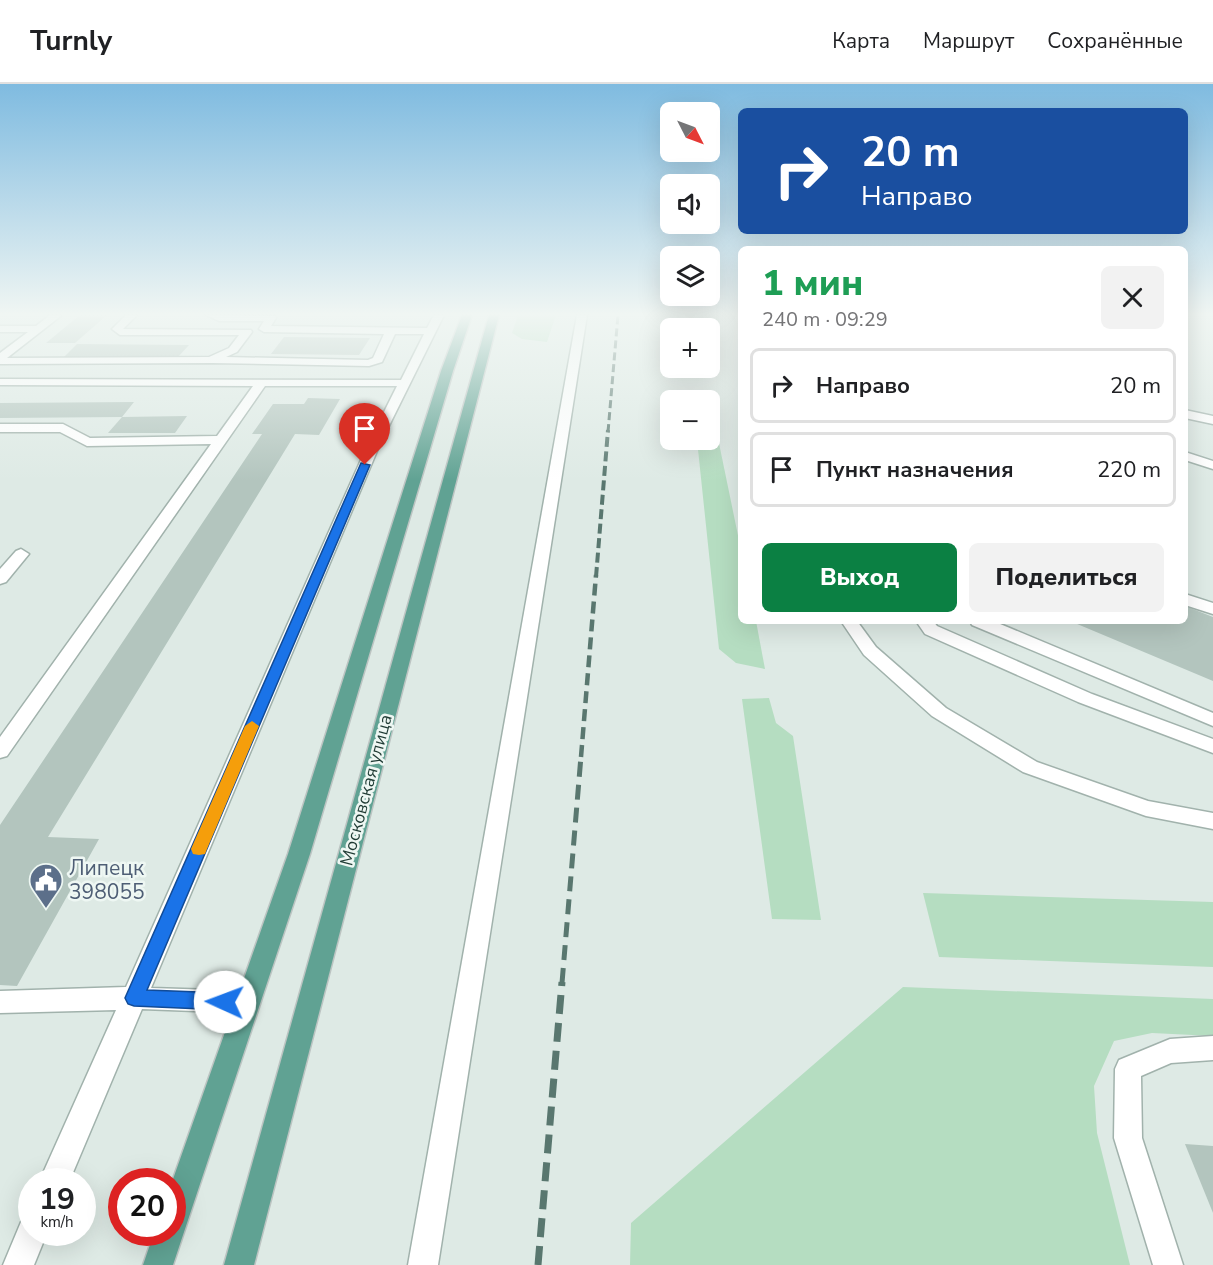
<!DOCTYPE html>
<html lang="ru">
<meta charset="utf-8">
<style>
body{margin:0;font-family:"Nunito Sans",sans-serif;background:#f2f2f2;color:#202124;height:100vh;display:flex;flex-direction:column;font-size:22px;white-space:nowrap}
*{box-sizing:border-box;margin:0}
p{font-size:20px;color:#757577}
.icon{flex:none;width:33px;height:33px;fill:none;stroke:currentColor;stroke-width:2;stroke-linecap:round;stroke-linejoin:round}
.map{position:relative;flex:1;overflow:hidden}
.details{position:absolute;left:738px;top:162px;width:450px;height:378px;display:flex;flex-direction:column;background:#fff;border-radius:9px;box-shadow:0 6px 24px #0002}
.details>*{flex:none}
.hud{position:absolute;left:738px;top:24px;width:450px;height:126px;border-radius:9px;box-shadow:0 6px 24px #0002;background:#1a4fa0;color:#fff;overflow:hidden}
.needle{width:39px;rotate:132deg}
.controls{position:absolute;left:660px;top:18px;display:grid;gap:12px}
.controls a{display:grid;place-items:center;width:60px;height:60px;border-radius:9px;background:#fff;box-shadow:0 6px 24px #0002;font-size:30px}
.speed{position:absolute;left:18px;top:1084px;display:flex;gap:12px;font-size:30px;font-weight:700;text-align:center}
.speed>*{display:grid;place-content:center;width:78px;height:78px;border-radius:50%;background:#fff;box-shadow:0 6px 24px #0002;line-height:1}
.speed small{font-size:15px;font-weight:400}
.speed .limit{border:9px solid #d22;background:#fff;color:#111}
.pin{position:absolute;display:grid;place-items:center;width:51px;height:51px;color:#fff;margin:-62px -26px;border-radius:50% 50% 50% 0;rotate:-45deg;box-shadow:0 0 6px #0007}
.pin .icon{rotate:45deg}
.me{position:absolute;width:66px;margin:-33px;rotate:272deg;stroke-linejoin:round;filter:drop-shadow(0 0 4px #0008)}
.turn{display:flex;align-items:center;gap:21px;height:126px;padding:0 24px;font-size:27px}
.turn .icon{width:78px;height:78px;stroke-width:2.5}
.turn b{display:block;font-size:42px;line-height:51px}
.round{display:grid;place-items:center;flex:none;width:63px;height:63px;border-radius:9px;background:#f2f2f2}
.summary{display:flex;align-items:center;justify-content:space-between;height:102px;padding:0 24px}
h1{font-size:36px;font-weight:800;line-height:45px;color:#1e9e55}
.action{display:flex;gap:12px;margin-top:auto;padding:12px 24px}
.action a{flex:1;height:69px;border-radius:9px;background:#0b8043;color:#fff;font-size:24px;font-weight:800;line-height:69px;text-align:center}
.action a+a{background:#f2f2f2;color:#202124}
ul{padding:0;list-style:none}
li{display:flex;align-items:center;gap:18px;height:75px;margin:0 12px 9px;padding:0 12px;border:3px solid #e0e0e0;border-radius:9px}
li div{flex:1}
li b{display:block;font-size:22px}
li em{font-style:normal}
header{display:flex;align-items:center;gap:36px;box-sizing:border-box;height:84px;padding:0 30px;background:#fff;border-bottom:2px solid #e0e0e0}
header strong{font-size:28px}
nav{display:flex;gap:33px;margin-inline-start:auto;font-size:21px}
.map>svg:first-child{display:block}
.green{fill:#b5ddc1}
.building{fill:#b3c5be}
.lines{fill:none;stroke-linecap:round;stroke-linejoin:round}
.minor-casing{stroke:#a1b2ac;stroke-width:3}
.major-casing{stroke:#bcc4c2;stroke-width:3}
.minor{fill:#fff;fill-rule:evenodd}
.major{fill:#60a293;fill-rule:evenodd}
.rail-far4{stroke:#59776f;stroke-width:3;stroke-dasharray:8 4;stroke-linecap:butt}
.rail-far3{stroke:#59776f;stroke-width:4;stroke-dasharray:10 4.5;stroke-linecap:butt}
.rail-far2{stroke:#59776f;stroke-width:4.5;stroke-dasharray:12 6;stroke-linecap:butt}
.rail-far1{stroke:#59776f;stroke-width:5;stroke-dasharray:15 8;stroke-linecap:butt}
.rail{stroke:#59776f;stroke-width:7;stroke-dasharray:19 9;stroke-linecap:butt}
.route{fill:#1a73e8;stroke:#114b97;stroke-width:1.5}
.slow{fill:#f59e0b}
.labels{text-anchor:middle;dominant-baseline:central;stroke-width:5;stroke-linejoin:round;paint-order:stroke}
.street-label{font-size:18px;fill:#1f3b34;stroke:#eef7f3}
.near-service-label{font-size:21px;fill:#4e5e75;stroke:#eef7f3;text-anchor:start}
</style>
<header>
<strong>Turnly</strong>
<nav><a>Карта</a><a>Маршрут</a><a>Сохранённые</a></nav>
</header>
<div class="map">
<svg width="1213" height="1181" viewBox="0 0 1213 1181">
<rect width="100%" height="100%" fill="#deeae5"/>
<g class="green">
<polygon points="514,231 556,231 547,258 522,255 512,249 517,234"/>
<polygon points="689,231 718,231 720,262 710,265 710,244 688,244"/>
<polygon points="714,335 741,466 741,537 756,537 765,585 736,579 719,565 697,356 710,356 710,336"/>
<polygon points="769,614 776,639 793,652 821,836 772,835 742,615"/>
<polygon points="923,809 1213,818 1213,883 939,873"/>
<polygon points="903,903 1213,915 1213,952 1152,949 1114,957 1094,1002 1097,1049 1130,1181 630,1181 631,1139"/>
</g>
<g class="building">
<polygon points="80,231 107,231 75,259 46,259"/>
<polygon points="284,253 370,254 359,271 271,270"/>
<polygon points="77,260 189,261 178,273 64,273"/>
<polygon points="308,314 340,315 319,351 295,350 48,753 99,755 17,902 0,901 0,741 262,350 252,350 273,320 304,320"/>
<polygon points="134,318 122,333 187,332 175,349 108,349 122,333 0,334 0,319"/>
<polygon points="1185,522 1213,533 1213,597 1070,537 1185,537"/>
<polygon points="1185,1060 1213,1062 1213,1129"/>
</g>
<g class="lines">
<defs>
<g id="minor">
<polygon points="50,231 62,231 7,274 209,273 229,264 239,251 120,251 112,245 126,231 137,231 123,245 251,246 252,248 237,268 226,273 368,276 373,274 384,250 264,248 259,245 264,237 219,237 206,231 275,232 276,234 271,242 427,244 434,231 444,231 380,360 151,904 247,907 256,910 260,918 256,926 247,929 142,925 69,1098 39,1098 116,926 0,929 0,907 126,903 368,360 397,302 265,302 7,672 0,674 0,653 211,360 87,362 60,348 0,348 0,340 63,340 90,354 217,352 253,302 0,301 0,295 401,296 424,250 395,250 382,278 369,282 212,279 0,280 0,269 28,248 0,248 0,242 36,242"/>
<polygon points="577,231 587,231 438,1181 408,1181"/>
<polygon points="1185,326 1213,332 1213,340 1185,334"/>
<polygon points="1185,368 1213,377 1213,385 1185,376"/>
<polygon points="21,465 29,470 6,498 0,500 0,485 16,467"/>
<polygon points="1185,510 1213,519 1213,530 1185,521"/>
<polygon points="841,537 857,537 876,563 946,624 1037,678 1148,717 1213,729 1213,745 1146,732 1023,688 932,632 864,571"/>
<polygon points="916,537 933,537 937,542 1092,610 1213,655 1213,669 1078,618 925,550"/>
<polygon points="970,537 993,537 1213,629 1213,642 972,541"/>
<polygon points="1213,952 1213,976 1171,979 1141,992 1142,1054 1183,1181 1153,1181 1114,1054 1115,985 1119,976 1170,955"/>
<polygon points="32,1134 32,1149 47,1149 34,1181 3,1181 21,1138"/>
</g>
<g id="major">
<polygon points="462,231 472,231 453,287 310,770 173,1181 143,1181 154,1149 172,1149 172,1098 288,770 441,287"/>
<polygon points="489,231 499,231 254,1181 224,1181"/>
</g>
</defs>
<use href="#minor" class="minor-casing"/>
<use href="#major" class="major-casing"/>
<use href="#minor" class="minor"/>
<use href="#major" class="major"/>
<polyline class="rail-far4" points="608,348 618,231"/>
<polyline class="rail-far3" points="596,493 608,346"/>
<polyline class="rail-far2" points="581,673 596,491"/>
<polyline class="rail-far1" points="562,899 581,672"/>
<polyline class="rail" points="538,1181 562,898"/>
</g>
<linearGradient id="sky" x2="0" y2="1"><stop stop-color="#7fbbe0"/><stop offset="0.58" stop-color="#f0f6f3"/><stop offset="1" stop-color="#f0f6f3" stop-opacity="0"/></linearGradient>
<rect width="1213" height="397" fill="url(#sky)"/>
<polygon class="route" points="361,379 370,381 147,906 225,909 231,912 234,918 231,923 225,926 134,922 128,920 125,914"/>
<polygon class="slow" points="252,637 259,642 207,765 205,770 199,771 193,770 191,765 245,642"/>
<defs>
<symbol id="civic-pin" viewBox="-11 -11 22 30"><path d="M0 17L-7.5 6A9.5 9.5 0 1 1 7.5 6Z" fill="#5c6f8a" stroke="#eef7f3"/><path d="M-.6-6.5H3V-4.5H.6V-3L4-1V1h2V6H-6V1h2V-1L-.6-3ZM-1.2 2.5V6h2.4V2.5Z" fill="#fff"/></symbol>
</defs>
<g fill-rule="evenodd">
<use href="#civic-pin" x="27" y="777" width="38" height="52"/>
</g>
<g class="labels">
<g class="street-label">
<text transform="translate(366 706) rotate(-75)">Московская улица</text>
</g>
<g class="near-service-label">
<text x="69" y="784">Липецк<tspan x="69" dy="24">398055</tspan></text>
</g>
</g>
</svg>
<div class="controls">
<a><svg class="needle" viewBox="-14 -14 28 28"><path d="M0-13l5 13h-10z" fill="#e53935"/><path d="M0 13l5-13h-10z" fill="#757577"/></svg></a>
<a><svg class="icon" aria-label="sound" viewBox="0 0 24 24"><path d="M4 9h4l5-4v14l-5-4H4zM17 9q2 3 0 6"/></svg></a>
<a><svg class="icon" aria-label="layers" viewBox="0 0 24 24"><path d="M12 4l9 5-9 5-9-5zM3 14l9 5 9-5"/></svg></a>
<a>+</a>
<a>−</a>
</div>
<div class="speed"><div>19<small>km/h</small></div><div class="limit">20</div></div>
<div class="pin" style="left:365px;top:381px;background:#d93025"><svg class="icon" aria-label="arrive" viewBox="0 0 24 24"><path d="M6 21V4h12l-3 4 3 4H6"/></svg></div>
<svg class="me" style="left:225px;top:918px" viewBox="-20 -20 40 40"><circle r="19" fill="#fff"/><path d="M0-13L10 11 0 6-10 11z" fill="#1a73e8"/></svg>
<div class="hud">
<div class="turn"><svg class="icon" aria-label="right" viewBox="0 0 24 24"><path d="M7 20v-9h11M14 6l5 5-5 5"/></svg><div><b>20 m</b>Направо</div></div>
</div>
<section class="details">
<div class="summary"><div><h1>1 мин</h1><p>240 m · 09:29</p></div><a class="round"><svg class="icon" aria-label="close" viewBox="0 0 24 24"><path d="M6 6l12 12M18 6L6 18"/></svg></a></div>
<ul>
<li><svg class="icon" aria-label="right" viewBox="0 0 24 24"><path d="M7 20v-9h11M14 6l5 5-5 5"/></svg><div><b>Направо</b></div><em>20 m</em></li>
<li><svg class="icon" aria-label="arrive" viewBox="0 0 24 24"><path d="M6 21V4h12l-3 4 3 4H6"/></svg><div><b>Пункт назначения</b></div><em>220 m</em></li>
</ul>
<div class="action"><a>Выход</a><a>Поделиться</a></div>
</section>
</div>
